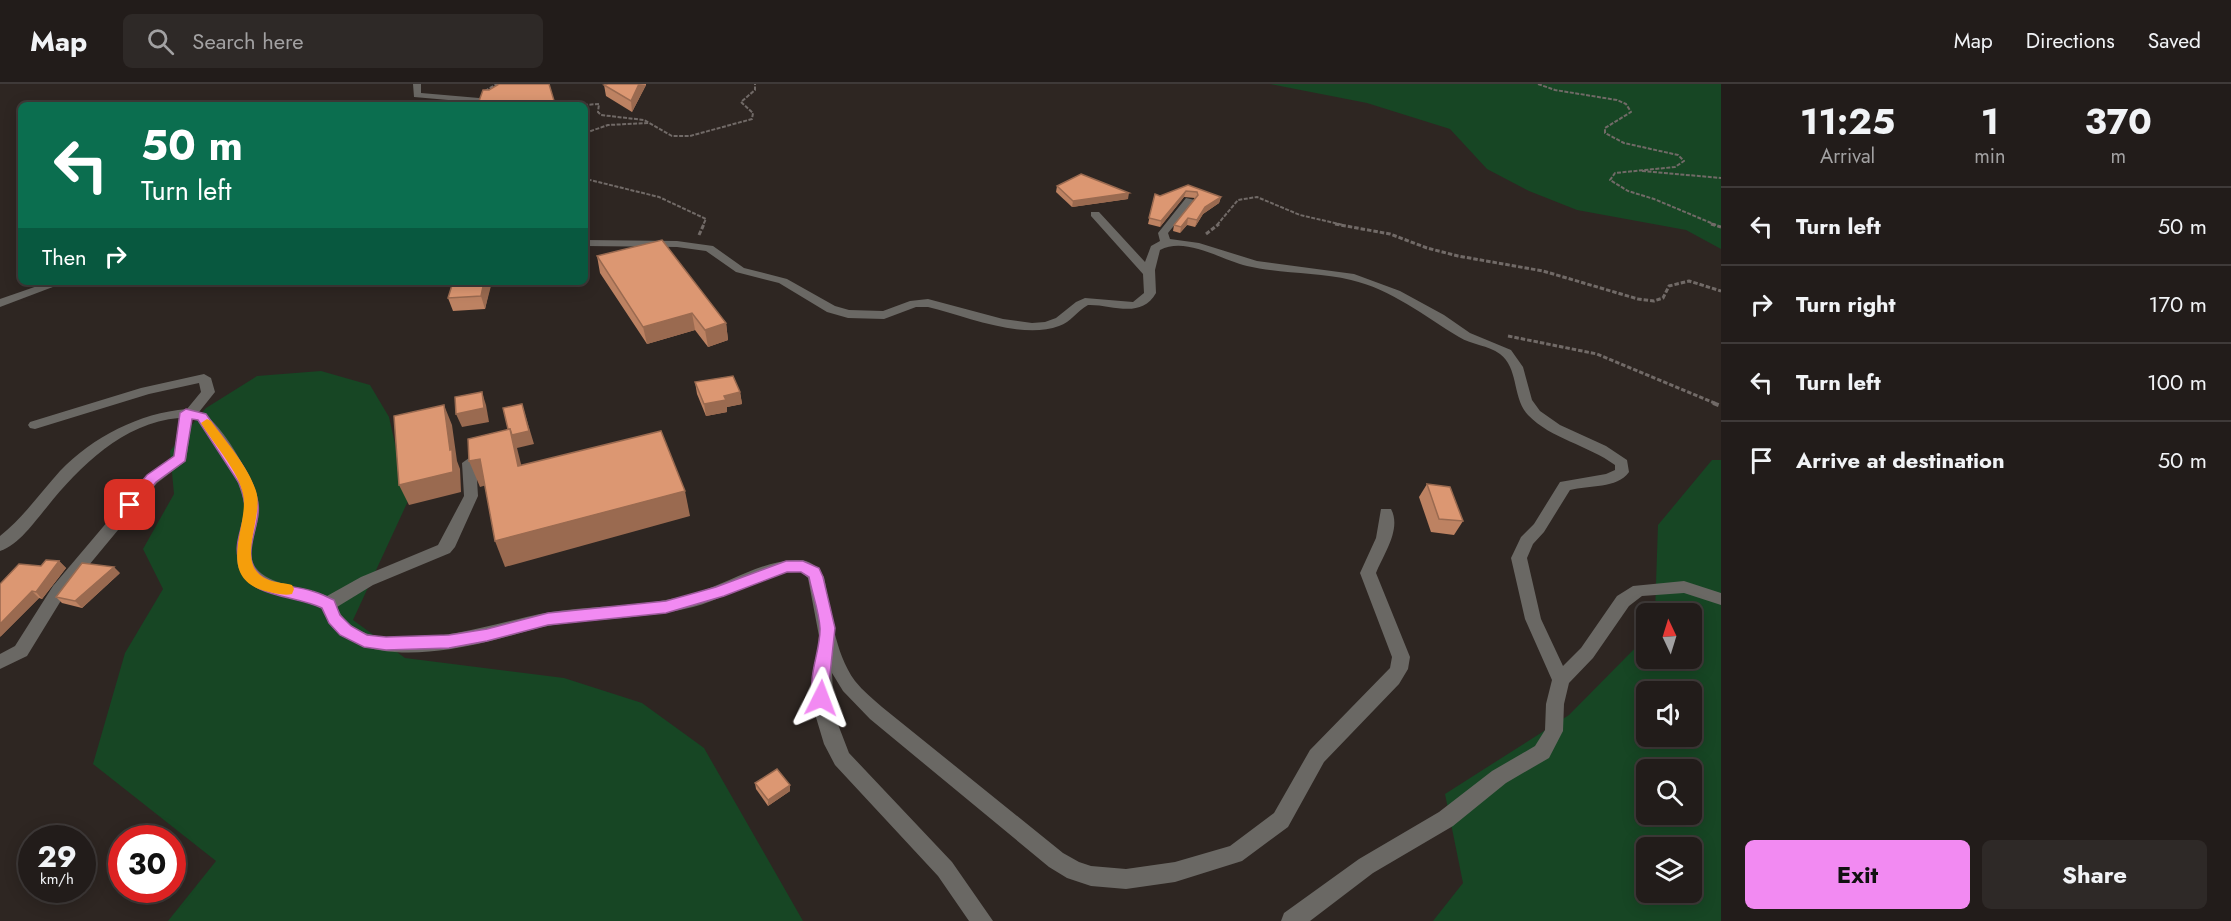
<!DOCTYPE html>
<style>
body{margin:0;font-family:Jost,sans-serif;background:#2e2927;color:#f1f3f6;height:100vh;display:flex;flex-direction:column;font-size:22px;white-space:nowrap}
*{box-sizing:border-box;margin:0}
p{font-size:20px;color:#a2a1a2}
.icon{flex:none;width:33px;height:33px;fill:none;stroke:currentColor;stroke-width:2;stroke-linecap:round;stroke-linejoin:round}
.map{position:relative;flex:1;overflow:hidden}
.drawer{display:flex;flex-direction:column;background:#221c1a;width:510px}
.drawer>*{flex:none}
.guide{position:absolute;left:18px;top:18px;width:570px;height:183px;border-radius:9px;box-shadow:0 3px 15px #0003,0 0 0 2px #3f3a39;background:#0b6e4f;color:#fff;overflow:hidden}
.needle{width:39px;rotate:356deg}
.fabs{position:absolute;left:1636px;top:519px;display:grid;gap:12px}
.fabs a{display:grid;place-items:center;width:66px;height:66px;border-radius:9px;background:#221c1a;box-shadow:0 3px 15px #0003,0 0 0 2px #3f3a39;font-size:30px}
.speed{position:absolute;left:18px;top:741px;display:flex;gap:12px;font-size:30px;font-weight:700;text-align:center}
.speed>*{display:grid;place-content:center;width:78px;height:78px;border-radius:50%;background:#221c1a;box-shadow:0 3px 15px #0003,0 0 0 2px #3f3a39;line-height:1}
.speed small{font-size:15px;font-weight:400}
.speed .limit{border:9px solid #d22;background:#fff;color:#111}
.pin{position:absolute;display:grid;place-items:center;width:51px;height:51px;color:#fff;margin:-26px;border-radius:12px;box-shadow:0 3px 9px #0006}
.me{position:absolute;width:66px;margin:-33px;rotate:3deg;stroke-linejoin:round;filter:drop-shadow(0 0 4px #0008)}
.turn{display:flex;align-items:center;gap:21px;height:126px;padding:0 24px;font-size:27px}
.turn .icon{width:78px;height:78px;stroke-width:2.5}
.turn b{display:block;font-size:42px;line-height:51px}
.then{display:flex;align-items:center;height:57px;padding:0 24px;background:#0003;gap:12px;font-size:22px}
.eta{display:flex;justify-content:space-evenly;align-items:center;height:102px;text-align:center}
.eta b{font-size:36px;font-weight:700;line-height:42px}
.primary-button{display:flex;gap:12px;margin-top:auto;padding:12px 24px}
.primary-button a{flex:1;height:69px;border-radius:9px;background:#f28af2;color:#111;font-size:24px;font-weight:700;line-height:69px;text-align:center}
.primary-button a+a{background:#2e2927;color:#f1f3f6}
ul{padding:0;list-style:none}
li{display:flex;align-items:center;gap:18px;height:78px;padding:0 24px;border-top:2px solid #3f3a39}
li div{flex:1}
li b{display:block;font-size:22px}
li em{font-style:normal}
header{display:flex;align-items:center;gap:36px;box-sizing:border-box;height:84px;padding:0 30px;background:#221c1a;border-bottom:2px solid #3f3a39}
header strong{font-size:28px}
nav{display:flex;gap:33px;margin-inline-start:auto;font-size:21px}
.search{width:420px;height:54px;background:#2e2927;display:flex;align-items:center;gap:15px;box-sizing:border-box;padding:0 21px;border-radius:9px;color:#a2a1a2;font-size:22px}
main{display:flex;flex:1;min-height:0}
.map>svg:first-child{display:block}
.green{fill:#174624;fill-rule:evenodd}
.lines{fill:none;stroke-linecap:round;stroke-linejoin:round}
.path-far2{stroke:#716a67;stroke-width:2;stroke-dasharray:4 1.5;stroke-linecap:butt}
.path-far1{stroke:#716a67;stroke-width:3;stroke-dasharray:4.5 2;stroke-linecap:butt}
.path{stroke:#716a67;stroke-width:4;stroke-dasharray:6 3;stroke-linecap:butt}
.minor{fill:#6a6864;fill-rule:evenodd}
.wall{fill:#bd8262}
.shaded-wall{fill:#9a6a50}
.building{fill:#dc9772;stroke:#9a6a50;stroke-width:1.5}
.route{fill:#f28af2;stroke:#9d5a9d;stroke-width:1.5}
.slow{fill:#f59e0b}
</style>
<header>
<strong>Map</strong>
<div class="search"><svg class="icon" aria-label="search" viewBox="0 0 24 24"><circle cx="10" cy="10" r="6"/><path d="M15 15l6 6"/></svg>Search here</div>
<nav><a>Map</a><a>Directions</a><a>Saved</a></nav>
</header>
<main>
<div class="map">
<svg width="1721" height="837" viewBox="0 0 1721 837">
<rect width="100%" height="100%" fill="#2e2622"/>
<g class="green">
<polygon points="1270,0 1721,0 1721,165 1686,146 1577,126 1529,107 1487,85 1450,45 1367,19"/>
<polygon points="321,287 370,301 389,333 408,417 353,536 405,574 564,594 642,619 704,664 803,837 168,837 216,777 93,680 125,569 163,505 143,465 174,410 170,367 206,324 257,292"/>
<path d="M 1712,376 L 1721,376 L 1721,837 L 1433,837 L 1463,799 L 1445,710 L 1569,631 L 1647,552 L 1647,574 L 1692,574 L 1692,530 L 1655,529 L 1658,441 ZM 1647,608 L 1692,608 L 1692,652 L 1647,652 ZM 1647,686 L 1692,686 L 1692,730 L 1647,730 ZM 1647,764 L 1692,764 L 1692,808 L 1647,808 Z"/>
</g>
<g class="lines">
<g class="path-far2">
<polyline points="1538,0 1555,6 1617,16 1626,20 1631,28 1605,44 1605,49 1624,59 1678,71 1684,77 1675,83 1615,89 1610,96 1628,107 1654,115 1716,141"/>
<polyline points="485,7 497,0"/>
<polyline points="584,21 599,20 598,28 601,31 644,36 672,52 690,52 752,35 753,29 741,18 755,6 755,0"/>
<polyline points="585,49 608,41 649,39"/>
<polyline points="585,76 589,82 585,92 590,96 659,113 706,135 703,141"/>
<polyline points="1642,87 1721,94"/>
<polyline points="1217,141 1238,116 1257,113 1300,131 1343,141"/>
</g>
<g class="path-far1">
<polyline points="1335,140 1390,150 1427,164 1458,172 1543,187 1638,215 1654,217 1663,214 1669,202 1689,197 1721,207"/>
<polyline points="1711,140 1721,143"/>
<polyline points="1206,150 1219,140"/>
<polyline points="699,151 704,140"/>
<polyline points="1508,252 1597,270 1717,320"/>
</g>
<polyline class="path" points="1713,319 1721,322"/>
<g class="minor">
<polygon points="413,0 421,0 421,9 479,14 479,21 471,21 471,18 414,13"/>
<path d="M 1186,114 L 1195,116 L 1168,149 L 1170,155 L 1199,159 L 1257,177 L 1354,190 L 1400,207 L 1444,231 L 1470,249 L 1511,266 L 1523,283 L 1532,316 L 1540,327 L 1560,341 L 1606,362 L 1627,376 L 1629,388 C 1617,405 1589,401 1570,406 L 1544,448 L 1533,460 L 1527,474 L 1541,535 L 1563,582 L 1581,564 L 1617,512 L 1633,502 L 1684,497 L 1721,509 L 1721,521 L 1684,509 L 1642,512 L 1629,522 L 1593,574 L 1569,599 L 1564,620 L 1563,647 L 1549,674 L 1506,699 L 1453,742 L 1373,789 L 1310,837 L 1281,837 L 1284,829 L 1359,775 L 1439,728 L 1492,687 L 1535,662 L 1545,646 L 1546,620 L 1552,596 L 1525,535 L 1511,474 L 1521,453 L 1534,440 L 1560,398 L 1606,390 L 1615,386 L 1615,381 C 1588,361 1551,355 1528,331 C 1512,314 1519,284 1500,270 C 1488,261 1472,261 1459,253 C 1424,232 1391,205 1351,196 C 1317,188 1281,190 1247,182 C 1221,176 1186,152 1160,166 L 1155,186 L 1156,209 C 1141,236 1111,220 1088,221 C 1077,227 1071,238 1059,242 C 1022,256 965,232 928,223 L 916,223 L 884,235 L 848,234 L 827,228 L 779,199 L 736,188 L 706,167 L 677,163 L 585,162 L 585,156 L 677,157 L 713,162 L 744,184 L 787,195 L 835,222 L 849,226 L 883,227 L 910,217 L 928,215 L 1003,235 L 1032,239 L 1045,238 L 1056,234 L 1076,218 L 1085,214 L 1133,218 L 1144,209 L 1143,190 L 1091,132 L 1091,128 L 1099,128 L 1145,178 L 1151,162 L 1160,157 L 1158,149 Z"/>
<polygon points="49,198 66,198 0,223 0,215"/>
<path d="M 204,290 L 211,294 L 215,308 L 199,328 C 220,334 257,400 259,422 C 261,441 243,468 256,484 C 268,501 308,504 327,512 L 361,493 L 438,461 L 464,412 L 462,379 L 469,374 L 476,379 L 478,412 L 455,463 L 450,469 L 373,501 L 337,523 C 364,587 503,535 551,528 C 599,521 649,523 696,509 C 729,499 759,478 795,476 C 808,475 818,481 824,493 C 831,527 834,568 855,597 C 863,607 873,615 882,623 L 1063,769 L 1079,778 L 1091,782 L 1126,785 L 1175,778 L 1230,762 L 1274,729 L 1310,666 L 1390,584 L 1392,573 L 1360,489 L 1376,454 L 1381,425 L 1391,425 C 1402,445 1383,471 1376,489 L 1410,573 L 1408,585 L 1399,600 L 1324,678 L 1288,743 L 1242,777 L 1175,798 L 1126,805 L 1091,802 L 1067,794 L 1049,783 L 870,635 L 843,607 L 832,589 L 834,630 L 849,669 L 952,778 L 993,837 L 969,837 L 938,792 L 835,681 L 824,660 L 815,630 L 814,601 L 819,552 L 808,494 L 801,488 C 764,486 729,514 693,523 C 647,535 599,534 553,541 C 530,545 509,553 486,558 C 435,570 347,584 321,524 C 301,514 268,512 252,501 C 220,477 250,445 243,415 C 237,386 214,359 197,336 L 192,335 L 186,377 L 157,399 L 65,510 L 27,572 L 0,585 L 0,570 L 15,562 L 53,502 L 147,391 L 174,372 L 179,334 C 123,339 80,382 47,423 C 35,437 19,461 0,467 L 0,452 C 23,434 40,409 60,387 C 93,353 139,329 187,325 L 201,308 L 199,299 L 149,310 L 35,345 L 30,344 L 28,341 L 30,338 L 141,304 Z"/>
</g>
</g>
<g class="wall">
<polygon points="608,0 646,0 646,1 632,28 606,12 604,1"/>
<polygon points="1188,101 1221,113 1219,119 1203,130 1195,143 1187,141 1180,149 1173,147 1174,141 1195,114 1184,113 1160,143 1148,140 1155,110 1160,112"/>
<polygon points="1057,102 1128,115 1072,123 1056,108"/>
<polygon points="597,172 726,239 728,256 708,263 695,246 647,260 600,189"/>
<polygon points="453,198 491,198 485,225 453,227 448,214"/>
<polygon points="695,298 740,308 742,320 727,323 727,328 706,332 697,310"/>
<polygon points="1427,400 1463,437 1454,451 1431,448 1419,413"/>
<polygon points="59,477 66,484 42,515 39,514 0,553 41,482"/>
<polygon points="120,489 82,524 62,519 56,513"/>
<polygon points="755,699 790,701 790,707 768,722 756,705"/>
</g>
<g class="shaded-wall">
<polygon points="639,0 646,1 632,28 631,17"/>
<polygon points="1186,107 1184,113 1160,143 1161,137"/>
<polygon points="1129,109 1128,115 1072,123 1073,117"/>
<polygon points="1221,113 1219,119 1203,130 1195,143 1197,136 1205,123"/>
<polygon points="1188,134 1187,141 1180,149 1181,143"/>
<polygon points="484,198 492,198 485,225 481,212"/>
<polygon points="692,229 695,246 647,260 643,243"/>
<polygon points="726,239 728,256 708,263 705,246"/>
<polygon points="482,308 486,321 489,338 462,343 456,330"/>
<polygon points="740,308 742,320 727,323 727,328 706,332 704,320 724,312"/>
<polygon points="522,320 534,360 517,364 528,408 518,382 510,352"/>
<polygon points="444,321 452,341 457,377 460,385 461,408 409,421 399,401 450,366"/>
<polygon points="480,375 490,400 480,403 469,377"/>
<polygon points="685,407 690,432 505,483 495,457"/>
<polygon points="59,477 66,484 42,515 36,508"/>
<polygon points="114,483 120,489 82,524 75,517"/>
<polygon points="32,507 39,514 0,553 0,540"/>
<polygon points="790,701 790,707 768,722 768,716"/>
</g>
<g class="building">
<polygon points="499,0 549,0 555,20 554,21 473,21 475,18 479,17 483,6 489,6"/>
<polygon points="608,0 639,0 631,17 604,1"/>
<polygon points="1081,90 1129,109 1073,117 1057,102"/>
<polygon points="1188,101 1221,113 1205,123 1197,136 1188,134 1181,143 1174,141 1198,111 1197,108 1186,107 1161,137 1149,134 1155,110 1160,112"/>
<polygon points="662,156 726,239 705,246 692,229 643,243 597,172"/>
<polygon points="453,198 484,198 481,212 448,214"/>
<polygon points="733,292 740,308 724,312 726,316 704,320 695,298"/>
<polygon points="482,308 484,324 456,330 455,313"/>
<polygon points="522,320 529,347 512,351 510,345 508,345 503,324"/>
<polygon points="444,321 450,366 452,365 453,388 399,401 394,332"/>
<polygon points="510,345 518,382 661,347 685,407 495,457 480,375 469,377 468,355"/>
<polygon points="1427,400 1450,403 1463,437 1439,435"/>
<polygon points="46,476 59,477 36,508 32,507 0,540 0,500 19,480 41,482"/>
<polygon points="82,479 114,483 75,517 56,513"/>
<polygon points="777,685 790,701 768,716 755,699"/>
</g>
<path class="route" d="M 186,325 L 206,330 C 224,356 255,390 258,421 C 261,443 239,472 260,491 C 273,502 296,502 312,507 C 320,509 327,513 334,516 L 340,531 L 351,542 L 367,551 L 386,553 L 449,551 L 487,545 L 548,529 L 666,517 L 716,503 L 786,477 L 803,477 L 819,484 L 823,493 L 835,544 L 829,600 L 830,614 L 827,619 L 821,621 L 815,619 C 805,597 821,567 820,544 C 819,527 812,509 809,493 L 801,488 L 787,488 L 724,512 L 666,529 L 548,541 L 487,557 L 449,564 L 386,566 L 364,563 L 340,551 L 329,539 L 322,524 C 302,515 279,514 260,505 C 250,500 246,494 242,485 C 231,462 242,449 245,426 C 246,417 242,407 239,399 L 198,336 L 192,335 L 185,377 L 156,398 L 135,424 L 125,424 L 123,421 L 125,418 L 147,391 L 174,372 L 180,329 Z"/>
<path class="slow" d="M 207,335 L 211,337 C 226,358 248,382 256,407 C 265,434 232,482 269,496 C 277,499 285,499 292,501 L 294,505 L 292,510 C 284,512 274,509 265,507 C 214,493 250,440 243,410 C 239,388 213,359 201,339 Z"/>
</svg>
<div class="fabs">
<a><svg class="needle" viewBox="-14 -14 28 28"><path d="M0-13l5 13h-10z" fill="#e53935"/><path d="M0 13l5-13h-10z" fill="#a2a1a2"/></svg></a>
<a><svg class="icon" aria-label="sound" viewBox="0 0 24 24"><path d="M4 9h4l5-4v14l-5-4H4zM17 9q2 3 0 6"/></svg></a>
<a><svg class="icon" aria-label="search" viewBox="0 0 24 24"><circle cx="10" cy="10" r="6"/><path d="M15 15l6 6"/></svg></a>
<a><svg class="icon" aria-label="layers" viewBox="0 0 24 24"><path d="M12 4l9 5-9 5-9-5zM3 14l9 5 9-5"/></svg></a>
</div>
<div class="speed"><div>29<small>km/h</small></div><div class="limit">30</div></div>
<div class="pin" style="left:130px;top:421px;background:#d93025"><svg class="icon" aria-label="arrive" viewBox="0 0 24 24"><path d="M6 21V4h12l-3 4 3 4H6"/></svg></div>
<svg class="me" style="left:821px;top:614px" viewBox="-20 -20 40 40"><path d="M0-17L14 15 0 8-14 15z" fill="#f28af2" stroke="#fff" stroke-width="4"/></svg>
<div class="guide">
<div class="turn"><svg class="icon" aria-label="left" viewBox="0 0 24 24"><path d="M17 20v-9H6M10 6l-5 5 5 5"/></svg><div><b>50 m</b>Turn left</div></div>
<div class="then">Then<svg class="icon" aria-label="right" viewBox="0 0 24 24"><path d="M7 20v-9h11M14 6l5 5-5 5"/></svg></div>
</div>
</div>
<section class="drawer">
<div class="eta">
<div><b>11:25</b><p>Arrival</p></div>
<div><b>1</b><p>min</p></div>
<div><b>370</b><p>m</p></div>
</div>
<ul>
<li><svg class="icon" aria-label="left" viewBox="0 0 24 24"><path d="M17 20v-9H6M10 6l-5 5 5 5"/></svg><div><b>Turn left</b></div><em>50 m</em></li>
<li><svg class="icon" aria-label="right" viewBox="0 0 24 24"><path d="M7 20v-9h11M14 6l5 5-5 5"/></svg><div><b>Turn right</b></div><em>170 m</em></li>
<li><svg class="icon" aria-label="left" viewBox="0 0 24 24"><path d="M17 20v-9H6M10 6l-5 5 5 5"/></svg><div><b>Turn left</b></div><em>100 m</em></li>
<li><svg class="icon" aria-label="arrive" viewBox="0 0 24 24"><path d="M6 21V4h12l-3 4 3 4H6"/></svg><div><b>Arrive at destination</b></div><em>50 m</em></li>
</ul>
<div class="primary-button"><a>Exit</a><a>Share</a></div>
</section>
</main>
